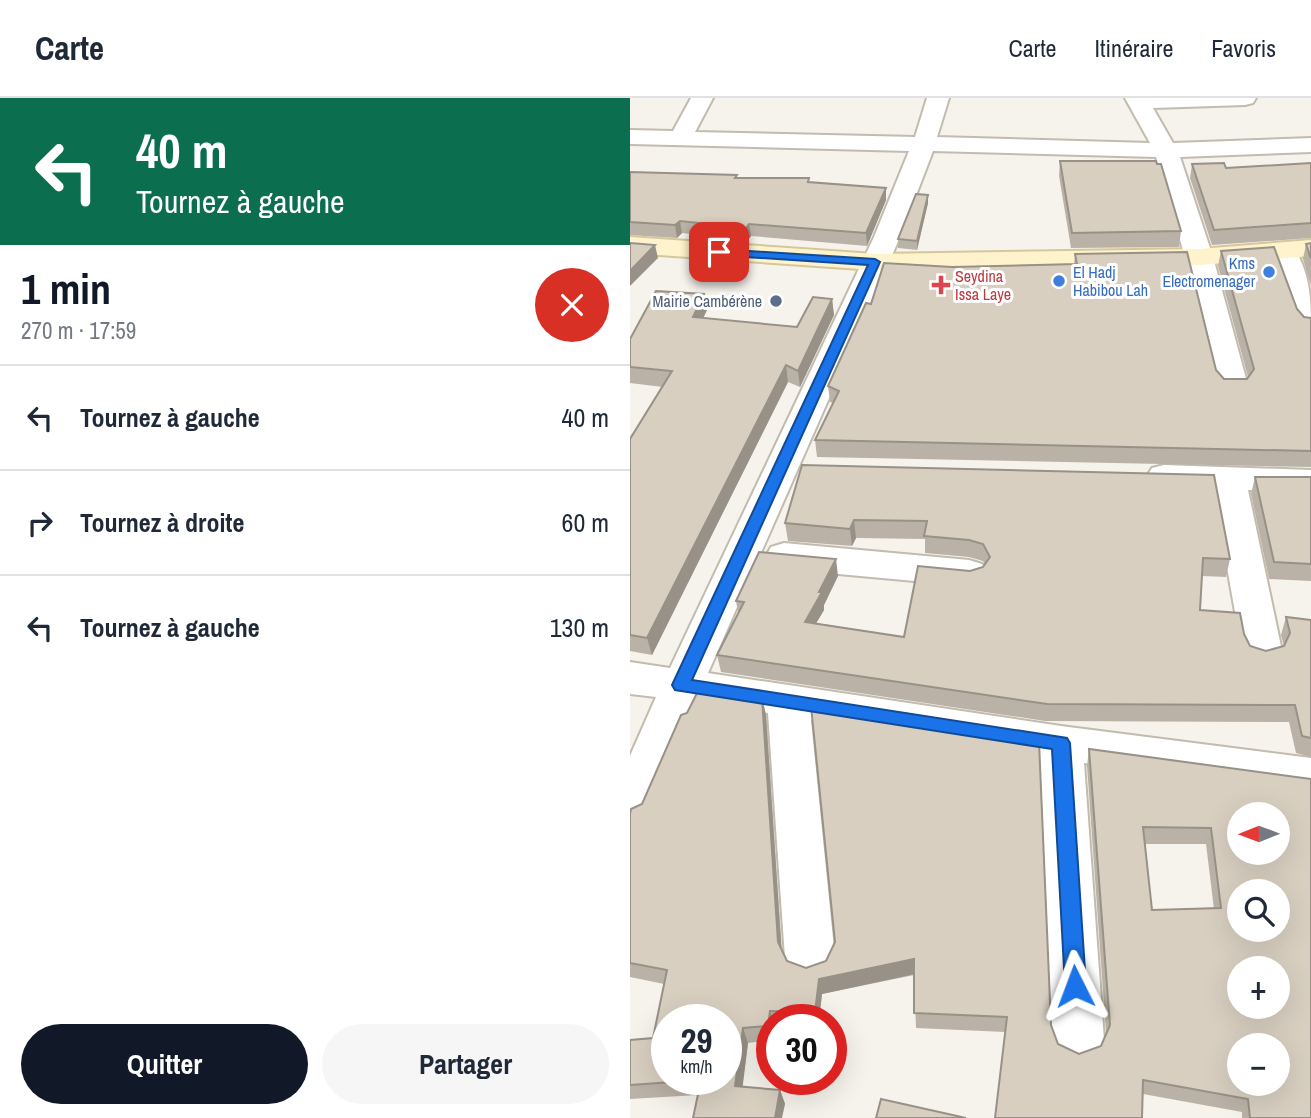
<!DOCTYPE html>
<html lang="fr">
<meta charset="utf-8">
<style>
body{margin:0;font-family:"Archivo Narrow",sans-serif;background:#f6f6f7;color:#1f2937;height:100vh;display:flex;flex-direction:column;font-size:26px;white-space:nowrap}
*{box-sizing:border-box;margin:0}
p{font-size:23px;color:#747a83}
.icon{flex:none;width:38px;height:38px;fill:none;stroke:currentColor;stroke-width:2;stroke-linecap:round;stroke-linejoin:round}
.map{position:relative;flex:1;overflow:hidden}
.details{display:flex;flex-direction:column;background:#fff;width:630px}
.details>*{flex:none}
.top-card{background:#0b6e4f;color:#fff;overflow:hidden}
.needle{width:46px;rotate:269deg}
.tools{position:absolute;left:597px;top:704px;display:grid;gap:14px}
.tools a{display:grid;place-items:center;width:63px;height:63px;border-radius:50%;background:#fff;box-shadow:0 7px 28px #0002;font-size:35px}
.speed{position:absolute;left:21px;top:906px;display:flex;gap:14px;font-size:35px;font-weight:700;text-align:center}
.speed>*{display:grid;place-content:center;width:91px;height:91px;border-radius:50%;background:#fff;box-shadow:0 7px 28px #0002;line-height:1}
.speed small{font-size:18px;font-weight:400}
.speed .limit{border:10px solid #d22;background:#fff;color:#111}
.pin{position:absolute;display:grid;place-items:center;width:60px;height:60px;color:#fff;margin:-30px;border-radius:14px;box-shadow:0 4px 10px #0006}
.me{position:absolute;width:77px;margin:-38px;rotate:357deg;stroke-linejoin:round;filter:drop-shadow(0 0 5px #0008)}
.turn{display:flex;align-items:center;gap:24px;height:147px;padding:0 21px;font-size:32px}
.turn .icon{width:91px;height:91px;stroke-width:2.5}
.turn b{display:block;font-size:49px;line-height:60px}
.round{display:grid;place-items:center;flex:none;width:74px;height:74px;border-radius:37px;background:#f6f6f7}
.overview{display:flex;align-items:center;justify-content:space-between;height:119px;padding:0 21px}
h1{font-size:42px;font-weight:700;line-height:52px;color:#111827}
.cta{display:flex;gap:14px;margin-top:auto;padding:14px 21px}
.cta a{flex:1;height:80px;border-radius:42px;background:#111827;color:#fff;font-size:28px;font-weight:700;line-height:80px;text-align:center}
.cta a+a{background:#f6f6f7;color:#1f2937}
ul{padding:0;list-style:none}
li{display:flex;align-items:center;gap:21px;height:105px;padding:0 21px;border-top:2px solid #e0e1e3}
li div{flex:1}
li b{display:block;font-size:26px}
li em{font-style:normal}
header{display:flex;align-items:center;gap:42px;box-sizing:border-box;height:98px;padding:0 35px;background:#fff;border-bottom:2px solid #e0e1e3}
header strong{font-size:33px}
nav{display:flex;gap:38px;margin-inline-start:auto;font-size:24px}
main{display:flex;flex:1;min-height:0}
.map>svg:first-child{display:block}
.lines{fill:none;stroke-linecap:round;stroke-linejoin:round}
.minor-casing{stroke:#c2bbae;stroke-width:4}
.secondary-casing{stroke:#d6c79b;stroke-width:4}
.minor{fill:#fff;fill-rule:evenodd}
.secondary{fill:#fff3cd;fill-rule:evenodd}
.wall{fill:#bab2a6;fill-rule:evenodd}
.shaded-wall{fill:#979187}
.building{fill:#d8cfc1;stroke:#979187;stroke-width:2;fill-rule:evenodd}
.route{fill:#1a73e8;stroke:#114b97;stroke-width:2}
.shop-dot{fill:#3f7fe0;stroke:#fff;stroke-width:2.5}
.health-dot{fill:#e0444e;stroke:#fff;stroke-width:2.5}
.service-dot{fill:#5c6f8a;stroke:#fff;stroke-width:2.5}
.labels{text-anchor:middle;dominant-baseline:central;stroke-width:6;stroke-linejoin:round;paint-order:stroke}
.far-shop-label{font-size:16px;fill:#366cbe;stroke:#fff;text-anchor:end}
.far-health-label{font-size:16px;fill:#be3a42;stroke:#fff;text-anchor:start}
.far-service-label{font-size:16px;fill:#4e5e75;stroke:#fff;text-anchor:end}
</style>
<header>
<strong>Carte</strong>
<nav><a>Carte</a><a>Itinéraire</a><a>Favoris</a></nav>
</header>
<main>
<section class="details">
<div class="top-card">
<div class="turn"><svg class="icon" aria-label="left" viewBox="0 0 24 24"><path d="M17 20v-9H6M10 6l-5 5 5 5"/></svg><div><b>40 m</b>Tournez à gauche</div></div>
</div>
<div class="overview"><div><h1>1 min</h1><p>270 m · 17:59</p></div><a class="round" style="background:#d93025;color:#fff"><svg class="icon" aria-label="close" viewBox="0 0 24 24"><path d="M6 6l12 12M18 6L6 18"/></svg></a></div>
<ul>
<li><svg class="icon" aria-label="left" viewBox="0 0 24 24"><path d="M17 20v-9H6M10 6l-5 5 5 5"/></svg><div><b>Tournez à gauche</b></div><em>40 m</em></li>
<li><svg class="icon" aria-label="right" viewBox="0 0 24 24"><path d="M7 20v-9h11M14 6l5 5-5 5"/></svg><div><b>Tournez à droite</b></div><em>60 m</em></li>
<li><svg class="icon" aria-label="left" viewBox="0 0 24 24"><path d="M17 20v-9H6M10 6l-5 5 5 5"/></svg><div><b>Tournez à gauche</b></div><em>130 m</em></li>
</ul>
<div class="cta"><a>Quitter</a><a>Partager</a></div>
</section>
<div class="map">
<svg width="681" height="1020" viewBox="0 0 681 1020">
<rect width="100%" height="100%" fill="#f6f3ec"/>
<g class="lines">
<defs>
<g id="minor">
<polygon points="61,0 83,0 65,34 285,39 297,0 319,0 307,39 520,45 495,0 626,0 623,5 615,7 523,10 543,45 681,40 681,54 550,59 583,159 618,288 613,295 602,297 591,295 586,288 555,159 526,59 303,53 270,139 78,575 431,628 681,660 681,696 454,665 474,942 467,960 448,968 429,960 422,942 410,659 181,622 205,860 198,876 180,883 162,876 155,860 138,615 65,605 16,722 0,728 0,658 26,599 0,596 0,564 40,570 244,139 279,53 0,46 0,32 43,33"/>
<path d="M 653,145 L 662,147 C 681,175 681,203 681,235 L 671,232 L 666,226 L 640,153 L 644,147 Z"/>
<polygon points="534,367 681,372 681,394 618,392 652,553 646,564 632,568 618,564 612,553 583,391 534,389 522,386 517,378 522,370"/>
<polygon points="154,445 339,462 352,466 358,475 352,484 339,488 154,471 141,467 136,458 141,449"/>
</g>
<polygon id="secondary" points="0,139 245,156 569,151 681,142 681,158 569,167 245,172 0,155"/>
</defs>
<use href="#minor" class="minor-casing"/>
<use href="#secondary" class="secondary-casing"/>
<use href="#minor" class="minor"/>
<use href="#secondary" class="secondary"/>
</g>
<g class="wall">
<polygon points="430,63 551,133 549,149 441,150 429,78"/>
<polygon points="681,65 681,140 582,147 560,80 562,66 596,70"/>
<polygon points="0,74 179,84 256,102 237,148 121,138 118,142 52,135 47,140 0,137"/>
<polygon points="298,97 298,105 287,152 268,150 268,141"/>
<polygon points="681,145 681,188 673,161 676,146"/>
<polygon points="591,153 667,211 674,219 681,220 681,369 187,359 185,342 203,305 200,304 198,288 241,206 322,169 444,167 445,156 586,272 594,281 617,281 618,279 588,168"/>
<polygon points="202,201 204,217 170,289 158,284 22,557 0,553 0,341 33,289 0,285 0,241 77,212 73,220 167,229"/>
<polygon points="172,367 600,461 596,479 572,478 570,512 614,536 620,548 636,553 654,548 651,537 656,519 681,522 681,659 666,655 659,624 415,623 91,574 87,557 108,515 106,503 208,478 194,507 194,512 186,525 274,539 340,473 353,469 355,467 353,463 339,459 295,455 295,441 226,440 222,448 158,443 155,425"/>
<polygon points="625,379 681,379 681,483 639,481 621,396"/>
<path d="M 132,600 L 136,617 L 152,852 L 157,863 L 176,870 L 196,863 L 205,844 L 421,927 L 428,946 L 449,956 L 471,948 L 476,935 L 457,668 L 459,651 L 681,681 L 681,1020 L 612,1020 L 612,1014 L 513,996 L 375,934 L 286,930 L 284,877 L 192,896 L 189,922 L 142,922 L 142,942 L 118,945 L 112,989 L 150,992 L 155,1006 L 68,997 L 0,1001 L 0,942 L 23,940 L 34,886 L 0,879 L 0,716 ZM 515,746 L 576,746 L 584,811 L 522,812 Z"/>
</g>
<g class="shaded-wall">
<polygon points="256,90 256,102 237,148 236,135"/>
<polygon points="298,97 298,105 287,152 287,143"/>
<polygon points="50,123 52,135 47,140 45,127"/>
<polygon points="119,126 121,138 118,142 116,130"/>
<polygon points="25,147 28,160 0,188 0,173"/>
<polygon points="74,196 77,212 66,235 63,219"/>
<polygon points="202,201 204,217 170,289 168,273"/>
<polygon points="156,267 158,284 22,557 17,540"/>
<polygon points="224,422 226,440 222,448 220,431"/>
<polygon points="206,461 208,478 194,507 194,512 177,541 175,524"/>
<polygon points="132,600 136,617 152,860 148,844"/>
<polygon points="284,861 285,876 192,896 189,922 187,922 185,914 189,881"/>
<polygon points="140,913 143,922 142,922 142,939 138,928"/>
<polygon points="113,930 118,945 111,1002 105,988"/>
<polygon points="150,992 155,1006 152,1020 145,1020"/>
</g>
<g class="building">
<polygon points="430,63 526,63 527,66 531,66 551,133 442,135"/>
<polygon points="594,65 596,70 681,65 681,125 584,132 562,66"/>
<polygon points="0,74 107,77 105,80 179,80 178,84 256,90 236,135 119,126 116,130 50,123 45,127 0,124"/>
<polygon points="286,96 298,97 287,143 268,141"/>
<polygon points="0,145 25,147 0,173"/>
<polygon points="681,145 681,161 676,146"/>
<polygon points="644,149 667,211 674,219 681,220 681,353 185,342 209,293 198,288 236,205 241,206 254,165 322,169 447,166 445,156 557,154 586,272 594,281 617,281 624,271 591,153"/>
<polygon points="26,193 74,196 63,219 167,229 183,199 202,201 168,273 156,267 17,540 0,537 0,341 42,273 0,269 0,241"/>
<polygon points="172,367 584,377 600,461 573,460 570,512 610,515 614,536 620,548 636,553 654,548 660,535 656,519 681,522 681,640 672,638 665,607 417,606 87,557 114,504 106,503 129,454 206,461 189,494 192,494 175,524 274,539 288,468 340,473 353,469 360,459 353,446 339,442 294,438 297,423 224,422 220,431 155,425"/>
<polygon points="625,379 681,379 681,466 644,464"/>
<path d="M 69,591 L 132,600 L 148,844 L 157,863 L 176,870 L 196,863 L 205,844 L 181,608 L 409,644 L 421,927 L 428,946 L 449,956 L 471,948 L 480,927 L 459,651 L 681,681 L 681,1020 L 620,1020 L 618,1001 L 513,982 L 512,1020 L 365,1020 L 377,919 L 284,915 L 284,861 L 189,881 L 185,914 L 140,913 L 138,928 L 113,930 L 105,988 L 150,992 L 145,1020 L 63,1020 L 71,982 L 0,987 L 0,942 L 23,940 L 37,872 L 0,865 L 0,716 L 1,711 L 12,706 L 51,617 L 57,615 ZM 609,716 L 648,716 L 648,754 L 609,754 ZM 513,729 L 581,730 L 591,810 L 522,812 ZM 609,793 L 648,793 L 648,831 L 609,831 ZM 609,870 L 648,870 L 648,908 L 609,908 ZM 37,922 L 96,922 L 96,982 L 37,982 ZM 609,947 L 648,947 L 648,985 L 609,985 Z"/>
<polygon points="251,1001 336,1020 246,1020"/>
</g>
<polygon class="route" points="89,151 245,161 250,164 62,582 437,640 440,645 456,888 453,896 445,898 438,896 435,888 422,651 51,593 45,592 42,587 238,167 85,157 85,152"/>
<g class="shop-dot">
<circle cx="639" cy="174" r="7"/>
<circle cx="429" cy="183" r="7"/>
</g>
<path class="health-dot" d="M307.5 176.5h7v7h7v7h-7v7h-7v-7h-7v-7h7z"/>
<circle class="service-dot" cx="146" cy="203" r="7"/>
<g class="labels">
<g class="far-shop-label">
<text x="625" y="165">Kms<tspan x="625" dy="18">Electromenager</tspan></text>
<text x="443" y="174" text-anchor="start">El Hadj<tspan x="443" dy="18">Habibou Lah</tspan></text>
</g>
<g class="far-health-label">
<text x="325" y="178">Seydina<tspan x="325" dy="18">Issa Laye</tspan></text>
</g>
<g class="far-service-label">
<text x="132" y="203">Mairie Cambérène</text>
</g>
</g>
</svg>
<div class="tools">
<a><svg class="needle" viewBox="-14 -14 28 28"><path d="M0-13l5 13h-10z" fill="#e53935"/><path d="M0 13l5-13h-10z" fill="#747a83"/></svg></a>
<a><svg class="icon" aria-label="search" viewBox="0 0 24 24"><circle cx="10" cy="10" r="6"/><path d="M15 15l6 6"/></svg></a>
<a>+</a>
<a>−</a>
</div>
<div class="speed"><div>29<small>km/h</small></div><div class="limit">30</div></div>
<div class="pin" style="left:89px;top:154px;background:#d93025"><svg class="icon" aria-label="arrive" viewBox="0 0 24 24"><path d="M6 21V4h12l-3 4 3 4H6"/></svg></div>
<svg class="me" style="left:445px;top:888px" viewBox="-20 -20 40 40"><path d="M0-17L14 15 0 8-14 15z" fill="#1a73e8" stroke="#fff" stroke-width="4"/></svg>
</div>
</main>
